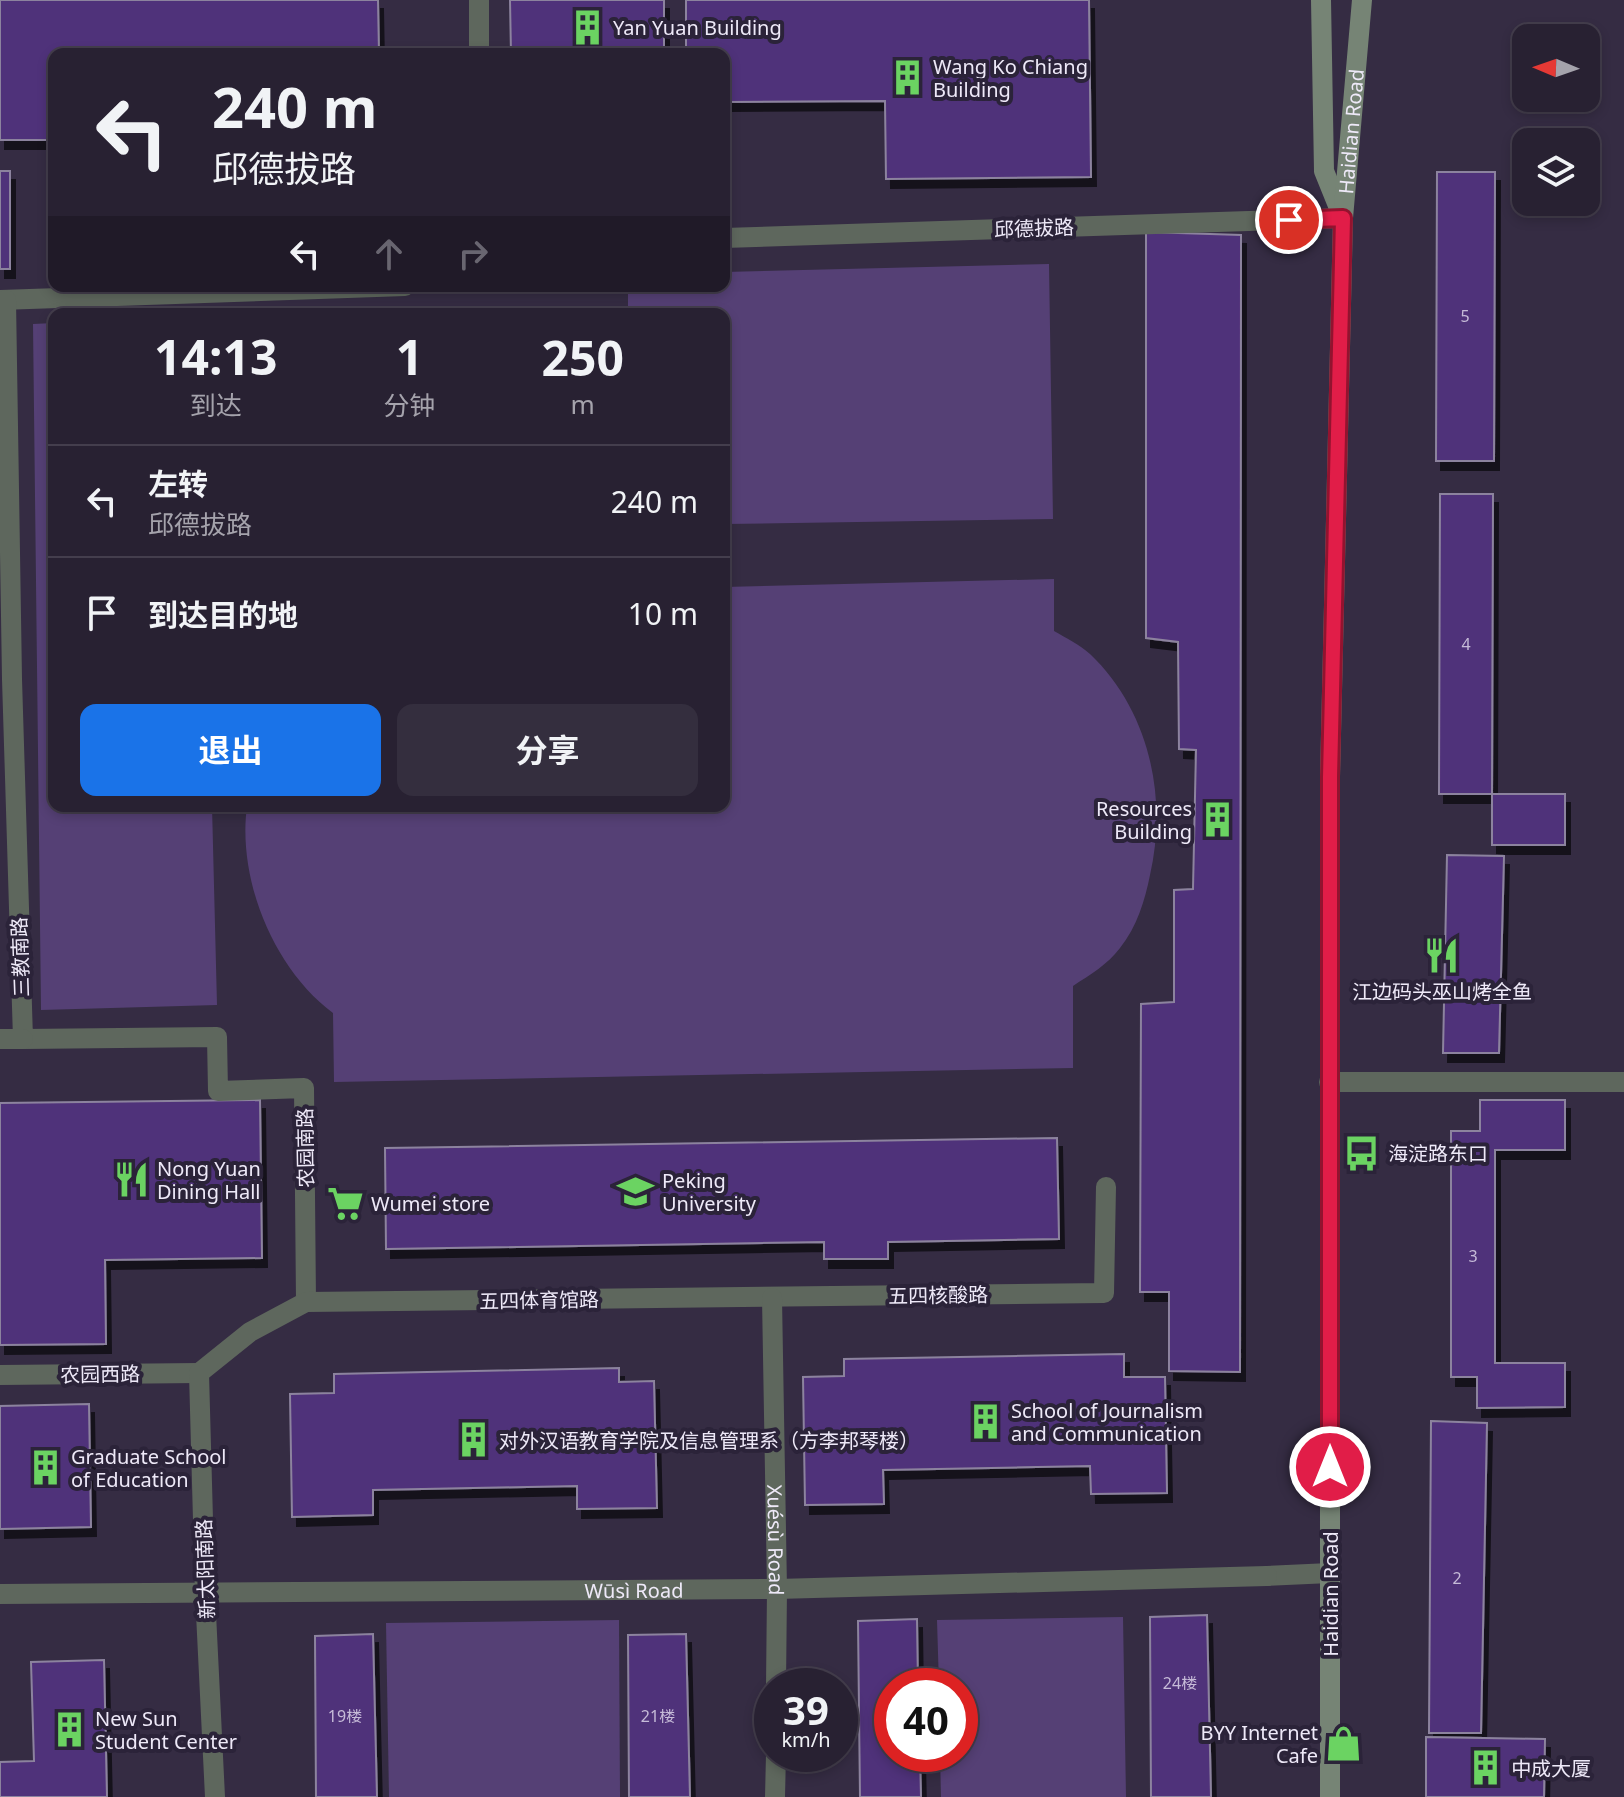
<!DOCTYPE html>
<html lang="zh">
<meta charset="utf-8">
<style>
body{margin:0;font-family:"Noto Sans","Noto Sans SC",sans-serif;background:#342e3e;color:#f1f3f6;height:100vh;display:flex;flex-direction:column;font-size:30px;white-space:nowrap}
*{box-sizing:border-box;margin:0}
p{font-size:26px;color:#a5a3ac}
.icon{flex:none;width:44px;height:44px;fill:none;stroke:currentColor;stroke-width:2;stroke-linecap:round;stroke-linejoin:round}
.map{position:relative;flex:1;overflow:hidden}
.drawer{position:absolute;left:48px;top:308px;width:682px;height:504px;display:flex;flex-direction:column;background:#282132;border-radius:16px;box-shadow:0 4px 12px #0003,0 0 0 2px #443e4d}
.drawer>*{flex:none}
.guide{position:absolute;left:48px;top:48px;width:682px;height:244px;border-radius:16px;box-shadow:0 4px 12px #0003,0 0 0 2px #443e4d;background:#282132;color:#f1f3f6;overflow:hidden}
.needle{width:52px;rotate:272deg}
.fabs{position:absolute;left:1512px;top:24px;display:grid;gap:16px}
.fabs a{display:grid;place-items:center;width:88px;height:88px;border-radius:16px;background:#282132;box-shadow:0 4px 12px #0003,0 0 0 2px #443e4d;font-size:40px}
.speed{position:absolute;left:754px;top:1668px;display:flex;gap:16px;font-size:40px;font-weight:700;text-align:center}
.speed>*{display:grid;place-content:center;width:104px;height:104px;border-radius:50%;background:#282132;box-shadow:0 4px 12px #0003,0 0 0 2px #443e4d;line-height:1}
.speed small{font-size:20px;font-weight:400}
.speed .limit{border:12px solid #d22;background:#fff;color:#111}
.pin{position:absolute;display:grid;place-items:center;width:68px;height:68px;color:#fff;margin:-34px;border:4px solid #fff;border-radius:50%;box-shadow:0 2px 8px #0007}
.me{position:absolute;width:88px;margin:-44px;rotate:0deg;stroke-linejoin:round;filter:drop-shadow(0 0 6px #0008)}
.turn{display:flex;align-items:center;gap:28px;height:168px;padding:0 32px;font-size:36px}
.turn .icon{width:104px;height:104px;stroke-width:2.5}
.turn b{display:block;font-size:56px;line-height:68px}
.lanes{display:flex;align-items:center;height:76px;padding:0 32px;background:#0003;justify-content:center;gap:40px;direction:ltr}
.lanes .off{opacity:.35}
.eta{display:flex;justify-content:space-evenly;align-items:center;height:136px;text-align:center}
.eta b{font-size:48px;font-weight:700;line-height:56px}
.primary-button{display:flex;gap:16px;margin-top:auto;padding:16px 32px}
.primary-button a{flex:1;height:92px;border-radius:16px;background:#1a73e8;color:#fff;font-size:32px;font-weight:700;line-height:92px;text-align:center}
.primary-button a+a{background:#342e3e;color:#f1f3f6}
ul{padding:0;list-style:none}
li{display:flex;align-items:center;gap:24px;height:112px;padding:0 32px;border-top:2px solid #443e4d}
li div{flex:1}
li b{display:block;font-size:30px}
li em{font-style:normal}
.map>svg:first-child{display:block}
.green{fill:#554075}
.building{fill:#50307a;stroke:#8c839e;stroke-width:2;filter:url(#shadow)}
.lines{fill:none;stroke-linecap:round;stroke-linejoin:round}
.lane{stroke:#5e675d;stroke-width:20}
.street{stroke:#5e675d;stroke-width:20}
.secondary{stroke:#768475;stroke-width:20}
.route-casing{stroke:#92132f;stroke-width:20}
.route{stroke:#e11d48;stroke-width:14}
.labels{text-anchor:middle;dominant-baseline:central;stroke-width:8;stroke-linejoin:round;paint-order:stroke}
.number-label{font-size:16px;fill:#c6bbd8}
.poi-label{font-size:20px;fill:#eee9f8;stroke:#2b2339;text-anchor:start}
.street-label{font-size:20px;fill:#eee9f8;stroke:#2b2339}
</style>
<div class="map">
<svg width="1624" height="1797" viewBox="0 0 1624 1797">
<defs>
<filter id="shadow"><feDropShadow dx="5" dy="9" stdDeviation="0" flood-color="#0009"/></filter>
</defs>
<rect width="100%" height="100%" fill="#352c43"/>
<g class="green">
<polygon points="1049,264 1053,519 724,524 724,314 351,314 628,310 628,286 724,286 724,272"/>
<polygon points="54,323 54,806 212,806 217,1005 41,1010 33,324"/>
<path d="M 1054,579 L 1054,631 C 1066,638 1079,644 1090,654 C 1149,710 1168,797 1150,875 C 1145,900 1137,927 1120,948 C 1107,965 1091,974 1073,986 L 1073,1068 L 334,1082 L 333,1013 C 274,969 237,880 247,806 L 724,806 L 724,587 Z"/>
<polygon points="1123,1617 1126,1797 941,1797 940,1754 960,1754 960,1686 939,1686 937,1620"/>
<polygon points="619,1620 620,1797 389,1797 386,1623"/>
</g>
<g class="building">
<polygon points="0,0 378,0 379,54 54,54 54,140 0,140"/>
<polygon points="510,0 664,0 664,54 511,54"/>
<polygon points="686,0 1089,0 1091,177 886,179 885,101 724,102 724,54 686,54"/>
<rect x="0" y="171" width="10" height="98"/>
<polygon points="1437,172 1495,172 1494,461 1436,461"/>
<polygon points="1146,232 1241,235 1240,1372 1169,1371 1169,1292 1140,1292 1141,1004 1174,1002 1174,890 1193,889 1196,750 1179,749 1178,642 1146,638"/>
<polygon points="1440,494 1493,494 1492,794 1439,794"/>
<rect x="1492" y="794" width="73" height="51"/>
<polygon points="1447,855 1504,856 1499,1053 1443,1053"/>
<polygon points="260,1100 262,1258 105,1260 106,1344 0,1345 0,1103"/>
<polygon points="1480,1100 1565,1100 1565,1150 1495,1150 1495,1363 1565,1363 1565,1407 1477,1408 1477,1377 1451,1377 1451,1131 1480,1131"/>
<polygon points="1057,1138 1059,1239 888,1242 888,1259 824,1259 824,1242 386,1249 385,1148"/>
<polygon points="1124,1354 1124,1377 1165,1377 1167,1493 1091,1494 1090,1466 883,1470 884,1504 805,1505 803,1377 844,1376 844,1359"/>
<polygon points="619,1368 619,1382 654,1381 657,1508 577,1509 577,1486 373,1490 373,1515 292,1517 290,1394 334,1393 334,1374"/>
<polygon points="89,1404 91,1527 0,1529 0,1406"/>
<polygon points="1431,1421 1487,1423 1481,1733 1429,1733"/>
<polygon points="1207,1615 1211,1797 1151,1797 1150,1617"/>
<polygon points="917,1619 918,1686 892,1686 892,1754 920,1754 921,1797 860,1797 858,1621"/>
<polygon points="373,1634 377,1797 316,1797 315,1636"/>
<polygon points="686,1634 690,1797 629,1797 628,1635"/>
<polygon points="104,1660 107,1797 0,1797 0,1762 34,1761 31,1662"/>
<polygon points="1426,1737 1545,1739 1544,1797 1426,1797"/>
</g>
<g class="lines">
<g class="lane">
<polyline points="479,54 479,0"/>
<polyline points="724,238 1343,218"/>
<polyline points="0,300 405,286"/>
<polyline points="6,300 12,679 23,1039 217,1037 218,1091 304,1088 306,1302"/>
<polyline points="0,1375 199,1373"/>
<polyline points="1267,1576 1330,1573"/>
<polyline points="215,1797 205,1593 199,1373 250,1332 306,1302 1104,1293 1106,1187"/>
</g>
<g class="street">
<polyline points="0,1039 23,1039"/>
<polyline points="1329,1082 1624,1082"/>
<path id="s1" d="M 772,1298 L 777,1589 L 776,1686"/>
<path id="s2" d="M 0,1594 L 777,1589 L 1267,1576"/>
<polyline points="775,1797 776,1754"/>
</g>
<g class="secondary">
<polyline points="1321,0 1324,171 1341,213"/>
<path id="s3" d="M 1330,1797 L 1330,777 L 1343,218 L 1362,0"/>
</g>
</g>
<g class="lines">
<defs>
<polyline id="route" points="1289,220 1343,218 1330,777 1330,1467"/>
</defs>
<use href="#route" class="route-casing"/>
<use href="#route" class="route"/>
</g>
<defs>
<symbol id="building-bare" viewBox="-9 -9 18 18"><path d="M-4-6H4V6H1V3H-1V6H-4ZM-2.5-4.3h1.7v1.8h-1.7ZM.8-4.3h1.7v1.8H.8ZM-2.5-1h1.7V.8h-1.7ZM.8-1h1.7V.8H.8Z" fill="#6bd362" stroke="#2b2339" stroke-width="2.5" paint-order="stroke"/></symbol>
<symbol id="restaurant-bare" viewBox="-9 -9 18 18"><path d="M-5-6h1v4h1v-4h1v4h1v-4h1v5L-1.5 .5V6h-2V.5L-5-1ZM5-6V6H3V1.5H1.5Q1.5-4 5-6Z" fill="#6bd362" stroke="#2b2339" stroke-width="2.5" paint-order="stroke"/></symbol>
<symbol id="bus-bare" viewBox="-9 -9 18 18"><path d="M-5-6H5V4H4V6H2V4H-2V6H-4V4H-5ZM-3.5-4V0h7V-4ZM-3.5 1.2v1.5H-2V1.2ZM2 1.2v1.5H3.5V1.2Z" fill="#6bd362" stroke="#2b2339" stroke-width="2.5" paint-order="stroke"/></symbol>
<symbol id="university-bare" viewBox="-9 -9 18 18"><path d="M0-5L7-2L0 1L-7-2ZM-4 1L0 2.5L4 1V4Q0 6-4 4Z" fill="#6bd362" stroke="#2b2339" stroke-width="2.5" paint-order="stroke"/></symbol>
<symbol id="supermarket-bare" viewBox="-9 -9 18 18"><path d="M-6-5.5h2.5l.6 2H6L4.5 2H-2.5L-4.4-4H-6ZM-1.5 3.2a1.3 1.3 0 1 0 .1 0ZM3 3.2a1.3 1.3 0 1 0 .1 0Z" fill="#6bd362" stroke="#2b2339" stroke-width="2.5" paint-order="stroke"/></symbol>
<symbol id="shop-bare" viewBox="-9 -9 18 18"><path d="M-5-2.5h2.3a2.7 3.5 0 0 1 5.4 0H5L5.5 6h-11ZM-1.5-2.5h3a1.5 2.3 0 0 0-3 0Z" fill="#6bd362" stroke="#2b2339" stroke-width="2.5" paint-order="stroke"/></symbol>
</defs>
<g fill-rule="evenodd">
<use href="#building-bare" x="562" y="2" width="51" height="51"/>
<use href="#building-bare" x="882" y="52" width="51" height="51"/>
<use href="#building-bare" x="1192" y="794" width="51" height="51"/>
<use href="#restaurant-bare" x="1416" y="930" width="51" height="51"/>
<use href="#bus-bare" x="1336" y="1128" width="51" height="51"/>
<use href="#restaurant-bare" x="106" y="1154" width="51" height="51"/>
<use href="#university-bare" x="610" y="1166" width="51" height="51"/>
<use href="#supermarket-bare" x="320" y="1178" width="51" height="51"/>
<use href="#building-bare" x="960" y="1396" width="51" height="51"/>
<use href="#building-bare" x="448" y="1414" width="51" height="51"/>
<use href="#building-bare" x="20" y="1442" width="51" height="51"/>
<use href="#building-bare" x="44" y="1704" width="51" height="51"/>
<use href="#shop-bare" x="1318" y="1718" width="51" height="51"/>
<use href="#building-bare" x="1460" y="1742" width="51" height="51"/>
</g>
<g class="labels">
<g class="number-label">
<text x="1465" y="316">5</text>
<text x="1466" y="644">4</text>
<text x="1473" y="1256">3</text>
<text x="1457" y="1578">2</text>
<text x="1180" y="1683">24楼</text>
<text x="345" y="1716">19楼</text>
<text x="658" y="1716">21楼</text>
</g>
<g class="poi-label">
<text x="613" y="27">Yan Yuan Building</text>
<text x="933" y="66">Wang Ko Chiang<tspan x="933" dy="23">Building</tspan></text>
<text x="1192" y="808" text-anchor="end">Resources<tspan x="1192" dy="23">Building</tspan></text>
<text x="1442" y="991" text-anchor="middle">江边码头巫山烤全鱼</text>
<text x="1388" y="1153">海淀路东口</text>
<text x="157" y="1168">Nong Yuan<tspan x="157" dy="23">Dining Hall</tspan></text>
<text x="662" y="1180">Peking<tspan x="662" dy="23">University</tspan></text>
<text x="371" y="1203">Wumei store</text>
<text x="1011" y="1410">School of Journalism<tspan x="1011" dy="23">and Communication</tspan></text>
<text x="499" y="1440">对外汉语教育学院及信息管理系（方李邦琴楼）</text>
<text x="71" y="1456">Graduate School<tspan x="71" dy="23">of Education</tspan></text>
<text x="95" y="1718">New Sun<tspan x="95" dy="23">Student Center</tspan></text>
<text x="1318" y="1732" text-anchor="end">BYY Internet<tspan x="1318" dy="23">Cafe</tspan></text>
<text x="1511" y="1768">中成大厦</text>
</g>
<g class="street-label">
<text stroke="none"><textPath href="#s3" startOffset="1666">Haidian Road</textPath></text>
<text transform="translate(1034 228) rotate(-2)">邱德拔路</text>
<text transform="translate(20 957) rotate(-92)">三教南路</text>
<text transform="translate(305 1148) rotate(-91)">农园南路</text>
<text transform="translate(938 1295) rotate(-1)">五四核酸路</text>
<text transform="translate(539 1300) rotate(-1)">五四体育馆路</text>
<text transform="translate(100 1374) rotate(-1)">农园西路</text>
<text stroke="none"><textPath href="#s1" startOffset="242">Xuésù Road</textPath></text>
<text transform="translate(205 1569) rotate(-92)">新太阳南路</text>
<text stroke="none"><textPath href="#s2" startOffset="634">Wūsì Road</textPath></text>
<text transform="translate(1330 1594) rotate(-90)">Haidian Road</text>
</g>
</g>
</svg>
<div class="fabs">
<a><svg class="needle" viewBox="-14 -14 28 28"><path d="M0-13l5 13h-10z" fill="#e53935"/><path d="M0 13l5-13h-10z" fill="#a5a3ac"/></svg></a>
<a><svg class="icon" aria-label="layers" viewBox="0 0 24 24"><path d="M12 4l9 5-9 5-9-5zM3 14l9 5 9-5"/></svg></a>
</div>
<div class="speed"><div>39<small>km/h</small></div><div class="limit">40</div></div>
<div class="pin" style="left:1289px;top:220px;background:#d93025"><svg class="icon" aria-label="arrive" viewBox="0 0 24 24"><path d="M6 21V4h12l-3 4 3 4H6"/></svg></div>
<svg class="me" style="left:1330px;top:1467px" viewBox="-20 -20 40 40"><circle r="17" fill="#e11d48" stroke="#fff" stroke-width="3"/><path d="M0-11L8 9 0 5-8 9z" fill="#fff"/></svg>
<div class="guide">
<div class="turn"><svg class="icon" aria-label="left" viewBox="0 0 24 24"><path d="M17 20v-9H6M10 6l-5 5 5 5"/></svg><div><b>240 m</b>邱德拔路</div></div>
<div class="lanes"><svg class="icon" aria-label="left" viewBox="0 0 24 24"><path d="M17 20v-9H6M10 6l-5 5 5 5"/></svg><svg class="icon off" aria-label="ahead" viewBox="0 0 24 24"><path d="M12 20V5M6 11l6-6 6 6"/></svg><svg class="icon off" aria-label="right" viewBox="0 0 24 24"><path d="M7 20v-9h11M14 6l5 5-5 5"/></svg></div>
</div>
<section class="drawer">
<div class="eta">
<div><b>14:13</b><p>到达</p></div>
<div><b>1</b><p>分钟</p></div>
<div><b>250</b><p>m</p></div>
</div>
<ul>
<li><svg class="icon" aria-label="left" viewBox="0 0 24 24"><path d="M17 20v-9H6M10 6l-5 5 5 5"/></svg><div><b>左转</b><p>邱德拔路</p></div><em>240 m</em></li>
<li><svg class="icon" aria-label="arrive" viewBox="0 0 24 24"><path d="M6 21V4h12l-3 4 3 4H6"/></svg><div><b>到达目的地</b></div><em>10 m</em></li>
</ul>
<div class="primary-button"><a>退出</a><a>分享</a></div>
</section>
</div>
